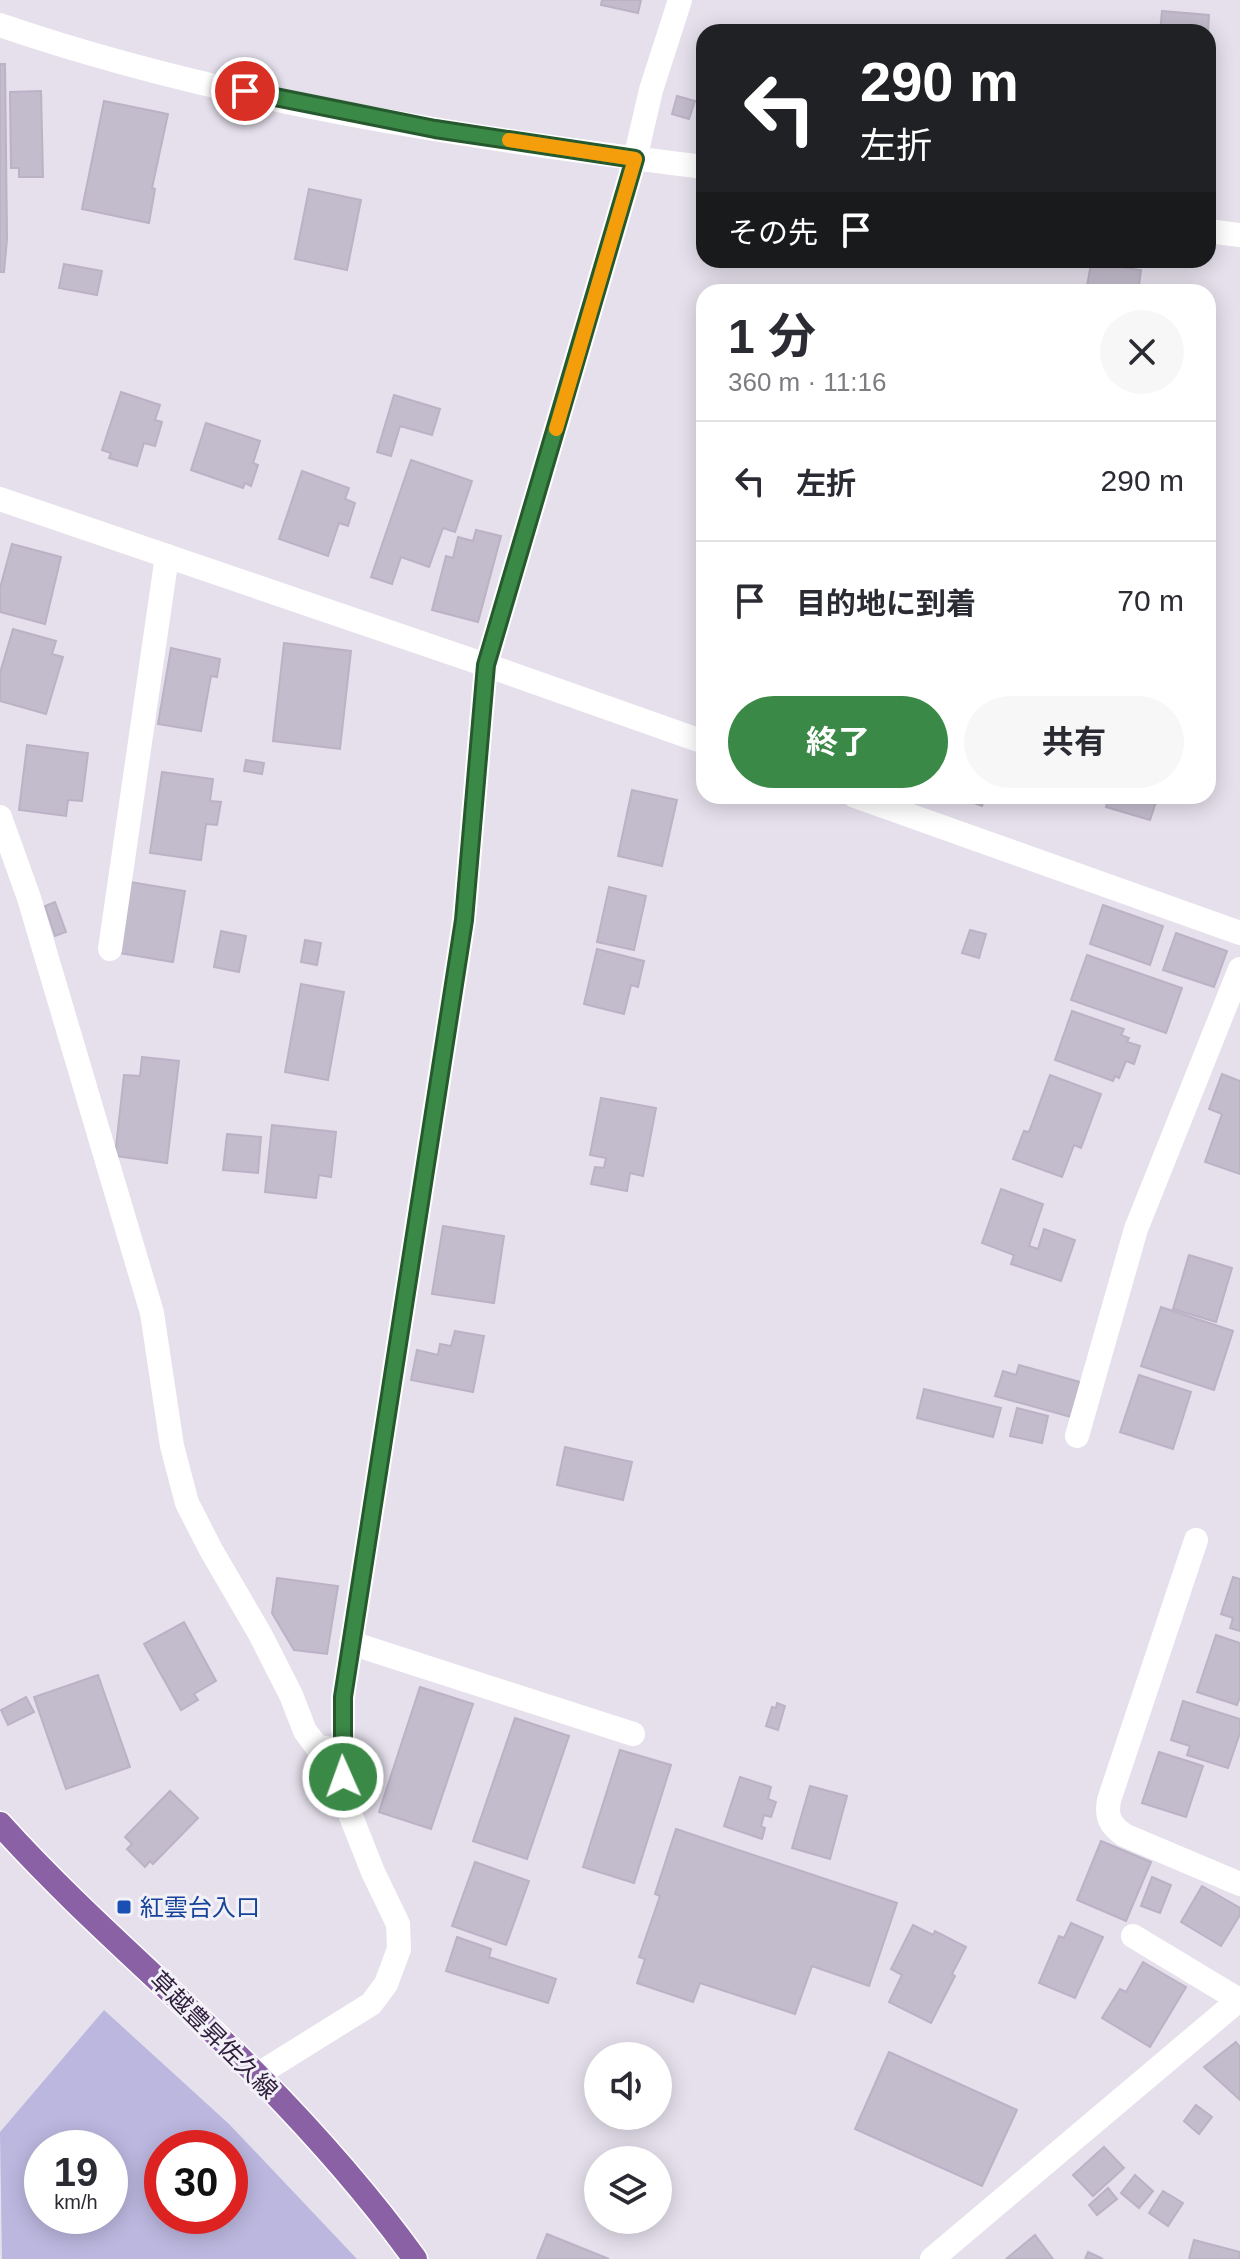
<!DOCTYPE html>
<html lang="ja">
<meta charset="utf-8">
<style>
body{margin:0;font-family:Arial,"Noto Sans JP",sans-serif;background:#f7f7f7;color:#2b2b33;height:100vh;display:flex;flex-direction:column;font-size:30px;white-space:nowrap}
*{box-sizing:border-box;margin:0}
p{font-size:26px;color:#7c7c81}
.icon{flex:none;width:44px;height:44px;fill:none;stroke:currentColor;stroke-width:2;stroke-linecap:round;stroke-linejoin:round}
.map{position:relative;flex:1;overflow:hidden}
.panel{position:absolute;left:696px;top:284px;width:520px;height:520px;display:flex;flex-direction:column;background:#fff;border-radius:24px;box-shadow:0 4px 20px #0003}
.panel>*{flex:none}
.guide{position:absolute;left:696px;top:24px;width:520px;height:244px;border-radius:24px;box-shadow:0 4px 20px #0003;background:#202124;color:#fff;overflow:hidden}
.buttons{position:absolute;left:584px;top:2042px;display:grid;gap:16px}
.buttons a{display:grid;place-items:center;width:88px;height:88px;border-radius:50%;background:#fff;box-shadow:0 4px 20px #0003;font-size:40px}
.speed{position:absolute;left:24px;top:2130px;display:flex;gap:16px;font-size:40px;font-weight:700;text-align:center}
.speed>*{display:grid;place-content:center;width:104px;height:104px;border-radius:50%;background:#fff;box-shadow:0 4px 20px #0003;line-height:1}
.speed small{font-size:20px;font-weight:400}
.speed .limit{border:12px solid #d22;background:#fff;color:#111}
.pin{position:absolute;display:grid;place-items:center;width:68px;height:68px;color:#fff;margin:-34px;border:4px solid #fff;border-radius:50%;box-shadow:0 2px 8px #0007}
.me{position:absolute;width:88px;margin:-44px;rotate:358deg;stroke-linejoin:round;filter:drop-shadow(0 0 6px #0008)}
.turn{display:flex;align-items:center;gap:28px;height:168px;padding:0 32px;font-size:36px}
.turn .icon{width:104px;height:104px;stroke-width:2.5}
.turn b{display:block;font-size:56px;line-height:68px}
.then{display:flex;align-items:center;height:76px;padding:0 32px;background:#0003;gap:16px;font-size:30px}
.round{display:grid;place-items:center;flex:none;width:84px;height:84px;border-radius:42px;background:#f7f7f7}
.headline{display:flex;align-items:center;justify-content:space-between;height:136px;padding:0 32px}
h1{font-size:48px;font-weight:700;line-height:60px}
.action{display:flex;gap:16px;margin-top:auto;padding:16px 32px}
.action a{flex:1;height:92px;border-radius:48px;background:#3b8947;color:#fff;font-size:32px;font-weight:700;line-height:92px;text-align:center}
.action a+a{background:#f7f7f7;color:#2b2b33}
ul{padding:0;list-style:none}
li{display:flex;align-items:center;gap:24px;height:120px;padding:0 32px;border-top:2px solid #e1e1e2}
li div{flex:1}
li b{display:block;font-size:30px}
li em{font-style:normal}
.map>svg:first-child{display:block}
.green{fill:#bcb7df;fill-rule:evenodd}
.building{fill:#c3bccd;stroke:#bbb2c6;stroke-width:2}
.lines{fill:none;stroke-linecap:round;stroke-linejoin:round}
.major-casing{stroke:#fff;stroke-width:27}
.minor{stroke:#fff;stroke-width:24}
.major{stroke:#8961a4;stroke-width:24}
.route-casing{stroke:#26592e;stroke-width:20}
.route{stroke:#3b8947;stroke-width:14}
.slow{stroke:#f59e0b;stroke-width:14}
.transit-dot{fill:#1a4fb4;stroke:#f3f1f8;stroke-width:3}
.labels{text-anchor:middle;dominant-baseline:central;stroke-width:6;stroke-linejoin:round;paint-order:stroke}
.transit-label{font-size:24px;fill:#164399;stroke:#f3f1f8;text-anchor:start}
.street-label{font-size:24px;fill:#31203d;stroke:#f3f1f8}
</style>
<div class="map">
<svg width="1240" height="2259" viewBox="0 0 1240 2259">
<rect width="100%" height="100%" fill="#e5e0ec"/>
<path class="green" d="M 104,2010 L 229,2124 L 357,2259 L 2,2259 L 0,2132 ZM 42,2148 L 110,2148 L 110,2216 L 42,2216 ZM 162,2148 L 230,2148 L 230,2216 L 162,2216 Z"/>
<g class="building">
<polygon points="602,0 641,0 638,13 601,5"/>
<polygon points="1162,11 1209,15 1208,32 1160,32"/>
<polygon points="0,64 5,64 7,239 4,272 0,272"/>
<polygon points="41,91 43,177 19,177 19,168 11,168 10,92"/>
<polygon points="677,96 695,101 689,119 672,114"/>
<polygon points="104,101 168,114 152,188 155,189 149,223 82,209"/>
<polygon points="309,189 361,200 347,270 295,259"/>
<polygon points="1091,263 1141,270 1138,292 1086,292"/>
<polygon points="64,264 102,271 97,295 59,288"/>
<polygon points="121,392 160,405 155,420 162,422 155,446 144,443 137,466 109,458 111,453 102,450"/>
<polygon points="394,395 440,409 432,435 400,426 391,456 377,452"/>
<polygon points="206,423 260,441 253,463 258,465 251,486 245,483 243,488 191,470"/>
<polygon points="411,460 472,481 455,532 443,528 429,567 401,557 392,584 371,577"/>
<polygon points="302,471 349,488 345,499 355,503 348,526 339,523 328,556 279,539"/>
<polygon points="476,530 501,536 478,622 432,610 446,556 453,558 458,537 473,541"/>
<polygon points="12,544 61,557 45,624 0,612 0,588"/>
<polygon points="13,629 56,641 52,654 63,657 46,714 0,701 0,673"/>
<polygon points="284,643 351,651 340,749 273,741"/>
<polygon points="171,648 220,659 217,677 211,676 201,731 158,724"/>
<polygon points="27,745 88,753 82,801 68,800 66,816 19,810"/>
<polygon points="246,760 264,763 262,774 244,771"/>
<polygon points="162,772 213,779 210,801 221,802 217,825 206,824 201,860 150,853"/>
<polygon points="632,790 677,800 662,866 618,856"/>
<polygon points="955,796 985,796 982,806"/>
<polygon points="1109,796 1158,796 1150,820 1106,807"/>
<polygon points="130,882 185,891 173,962 119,953"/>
<polygon points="609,887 646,896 634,950 597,942"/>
<polygon points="55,902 66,932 55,936 45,906"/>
<polygon points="1103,905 1163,926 1150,965 1090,944"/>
<polygon points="970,930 986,934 979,958 962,953"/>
<polygon points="221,931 246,936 239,972 214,967"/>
<polygon points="1176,933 1227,951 1214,987 1163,970"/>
<polygon points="305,940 321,943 317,965 301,962"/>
<polygon points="597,949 644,961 638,987 631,985 624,1014 584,1004"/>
<polygon points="1087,955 1182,988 1166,1033 1071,1000"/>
<polygon points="301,984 344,992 328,1080 285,1072"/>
<polygon points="1072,1011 1124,1029 1121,1035 1129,1038 1127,1042 1140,1046 1134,1064 1126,1061 1119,1078 1115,1076 1113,1081 1055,1060"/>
<polygon points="142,1057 179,1061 167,1163 115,1156 124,1075 140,1076"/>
<polygon points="1222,1074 1240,1081 1240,1174 1205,1162 1222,1114 1209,1109"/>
<polygon points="1050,1075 1101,1094 1081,1148 1074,1145 1062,1177 1013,1159 1024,1131 1029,1132"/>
<polygon points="601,1098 656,1108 643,1176 630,1173 627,1191 591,1184 595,1167 604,1168 606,1158 590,1155"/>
<polygon points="272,1125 336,1132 331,1177 319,1175 316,1198 265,1192"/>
<polygon points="227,1134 261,1137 258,1173 223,1170"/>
<polygon points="1001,1189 1043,1204 1029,1246 1038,1249 1044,1229 1075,1240 1061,1281 1011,1264 1014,1255 982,1243"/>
<polygon points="443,1226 504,1236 494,1303 432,1294"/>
<polygon points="1189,1255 1232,1268 1216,1322 1173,1309"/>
<polygon points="1161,1307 1233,1331 1214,1390 1141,1366"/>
<polygon points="455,1331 484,1336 473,1392 411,1380 417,1350 438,1355 440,1344 451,1346"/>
<polygon points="1019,1365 1080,1382 1071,1417 995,1396 1003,1371 1016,1375"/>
<polygon points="1139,1375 1191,1392 1173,1449 1120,1432"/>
<polygon points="924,1389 1001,1408 993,1437 917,1418"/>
<polygon points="1017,1408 1048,1416 1042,1443 1010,1436"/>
<polygon points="565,1447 632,1462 623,1500 557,1485"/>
<polygon points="1233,1577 1240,1579 1240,1631 1230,1628 1233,1618 1221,1614"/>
<polygon points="277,1578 338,1586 327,1654 294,1650 272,1613"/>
<polygon points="184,1622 216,1681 194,1694 198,1700 181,1710 144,1644"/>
<polygon points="1216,1635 1240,1643 1240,1697 1237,1705 1197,1692"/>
<polygon points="98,1675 130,1767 66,1789 34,1697"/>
<polygon points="420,1687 473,1704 431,1829 379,1812"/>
<polygon points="26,1697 34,1712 8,1725 1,1710"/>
<polygon points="1183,1701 1240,1719 1240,1733 1228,1768 1187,1755 1190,1746 1171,1740"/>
<polygon points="777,1703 785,1706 778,1730 766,1726 772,1707 776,1708"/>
<polygon points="515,1718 569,1736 527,1859 473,1841"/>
<polygon points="620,1750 671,1765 634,1883 583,1867"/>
<polygon points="1159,1752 1203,1766 1186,1817 1142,1803"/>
<polygon points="740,1777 771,1787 768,1799 776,1802 771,1817 764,1815 761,1826 765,1828 762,1839 724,1826"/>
<polygon points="810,1786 847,1796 830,1859 792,1848"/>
<polygon points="170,1791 198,1818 153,1864 150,1861 145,1867 127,1849 132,1844 125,1837"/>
<polygon points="676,1829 897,1903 869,1986 812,1966 795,2014 700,1983 693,2002 637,1983 645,1959 639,1957 660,1896 655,1894"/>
<polygon points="1101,1841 1151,1862 1126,1921 1077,1900"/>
<polygon points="475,1862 529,1881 506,1945 452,1926"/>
<polygon points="1152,1877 1171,1885 1160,1913 1141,1906"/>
<polygon points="1202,1886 1240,1908 1240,1915 1221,1946 1181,1922"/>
<polygon points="1071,1923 1103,1937 1075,1998 1039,1983 1059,1936 1064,1938"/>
<polygon points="913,1925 933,1935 935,1931 966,1947 952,1974 955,1976 931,2023 889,2002 902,1975 891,1969"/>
<polygon points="457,1937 491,1949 489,1957 556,1979 548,2003 446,1971"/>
<polygon points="1143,1962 1186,1987 1150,2047 1102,2018 1120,1989 1126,1992"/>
<polygon points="1236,2042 1240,2047 1240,2100 1204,2067"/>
<polygon points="889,2052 1017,2110 982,2186 855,2129"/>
<polygon points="1196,2105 1212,2117 1199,2134 1184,2121"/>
<polygon points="1104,2147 1124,2168 1093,2196 1073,2175"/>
<polygon points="1135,2175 1153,2191 1139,2208 1121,2193"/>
<polygon points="1108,2188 1117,2199 1097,2215 1089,2205"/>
<polygon points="1163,2191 1183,2203 1168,2226 1149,2213"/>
<polygon points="547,2234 609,2259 537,2259"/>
<polygon points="1035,2235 1053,2259 1006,2259"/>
<polygon points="1194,2240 1240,2252 1239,2259 1189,2259"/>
<polygon points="1088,2252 1101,2258 1103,2259 1085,2259"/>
</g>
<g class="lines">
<defs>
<path id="major" d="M 0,1824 C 80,1913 173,1990 257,2075 C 313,2132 368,2194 415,2259"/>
</defs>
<use href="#major" class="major-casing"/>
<g class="minor">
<path d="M 0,25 C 225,102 468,138 704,167"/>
<polyline points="1208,231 1240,235"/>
<polyline points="0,499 486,665 704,742"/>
<polyline points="855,796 1240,933"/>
<polyline points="0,817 29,898 152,1313 172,1446 187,1503 211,1550 260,1634 291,1695 305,1731 317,1747 343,1750"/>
<polyline points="110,949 167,556"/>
<polyline points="1077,1436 1136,1229 1240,969"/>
<path d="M 1196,1540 L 1109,1800 C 1106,1817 1110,1825 1124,1835 L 1240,1884"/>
<polyline points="351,1643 633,1734"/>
<polyline points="1133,1936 1239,2000"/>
<polyline points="257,2075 371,2004 386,1984 399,1949 398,1924 373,1872 350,1814 343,1777 343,1697 464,920 486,665 635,159 651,90 680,0"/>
<polyline points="932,2259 1240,1999"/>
</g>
<use href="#major" class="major"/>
</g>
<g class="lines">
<defs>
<polyline id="route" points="245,91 435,129 635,159 486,665 464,920 343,1697 343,1777"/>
</defs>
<use href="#route" class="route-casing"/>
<use href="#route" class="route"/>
<polyline class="slow" points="509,140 635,159 556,429"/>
</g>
<rect class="transit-dot" x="116" y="1899" width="16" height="16" rx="4"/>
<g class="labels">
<g class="transit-label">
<text x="140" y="1907">紅雲台入口</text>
</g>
<g class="street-label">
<text transform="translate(214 2035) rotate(45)">草越豊昇佐久線</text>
</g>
</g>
</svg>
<div class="buttons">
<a><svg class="icon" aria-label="sound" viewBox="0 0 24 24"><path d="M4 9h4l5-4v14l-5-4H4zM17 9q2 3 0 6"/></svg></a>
<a><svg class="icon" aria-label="layers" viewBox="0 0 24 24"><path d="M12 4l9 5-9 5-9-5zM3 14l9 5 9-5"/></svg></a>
</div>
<div class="speed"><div>19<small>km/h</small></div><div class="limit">30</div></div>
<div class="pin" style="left:245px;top:91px;background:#d93025"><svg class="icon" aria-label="arrive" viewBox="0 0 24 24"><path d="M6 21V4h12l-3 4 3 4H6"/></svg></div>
<svg class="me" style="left:343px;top:1777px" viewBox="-20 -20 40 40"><circle r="17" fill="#3b8947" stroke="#fff" stroke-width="3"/><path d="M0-11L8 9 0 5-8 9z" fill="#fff"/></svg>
<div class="guide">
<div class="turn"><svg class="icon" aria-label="left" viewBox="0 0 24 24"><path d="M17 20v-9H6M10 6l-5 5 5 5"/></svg><div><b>290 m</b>左折</div></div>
<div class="then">その先<svg class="icon" aria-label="arrive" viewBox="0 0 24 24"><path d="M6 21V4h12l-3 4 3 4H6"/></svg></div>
</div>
<section class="panel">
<div class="headline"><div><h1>1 分</h1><p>360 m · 11:16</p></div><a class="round"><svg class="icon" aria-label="close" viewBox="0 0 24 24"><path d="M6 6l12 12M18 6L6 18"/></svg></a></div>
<ul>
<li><svg class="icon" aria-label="left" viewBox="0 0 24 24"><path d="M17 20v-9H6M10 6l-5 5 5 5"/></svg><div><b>左折</b></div><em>290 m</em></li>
<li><svg class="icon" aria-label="arrive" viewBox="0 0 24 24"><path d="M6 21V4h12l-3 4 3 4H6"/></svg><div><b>目的地に到着</b></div><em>70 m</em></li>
</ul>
<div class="action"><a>終了</a><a>共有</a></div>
</section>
</div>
